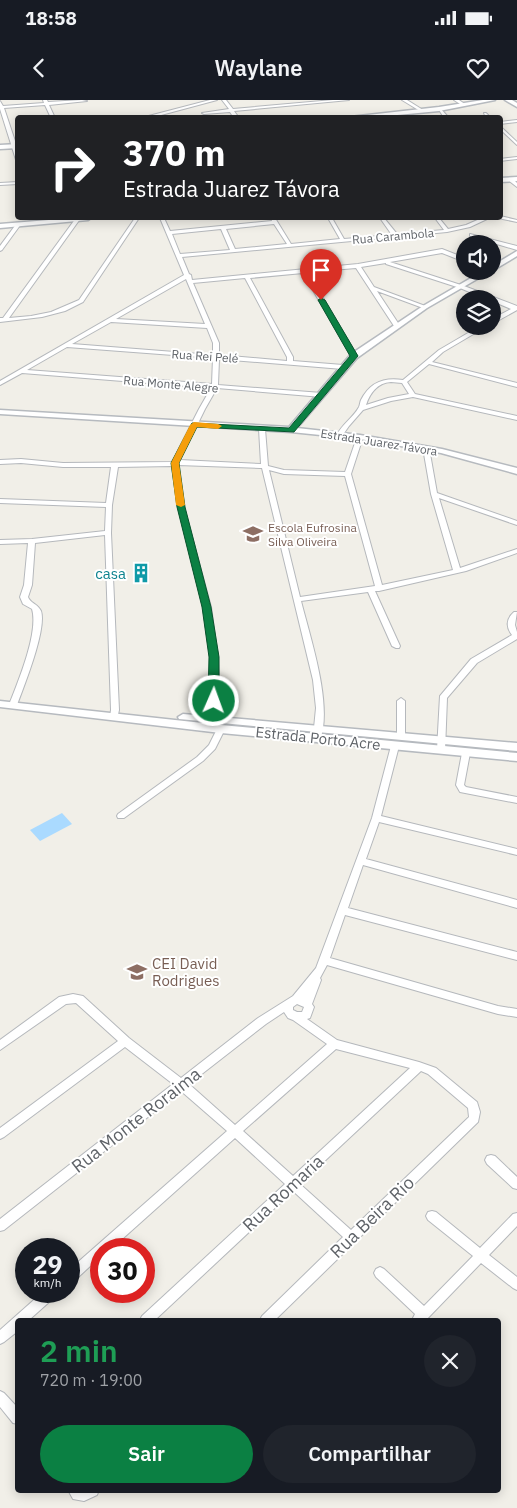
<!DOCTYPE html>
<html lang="pt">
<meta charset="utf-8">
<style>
body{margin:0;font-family:"IBM Plex Sans",sans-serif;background:#20242c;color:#f1f3f6;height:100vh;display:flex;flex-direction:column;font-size:19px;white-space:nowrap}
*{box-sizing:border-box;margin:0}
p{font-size:16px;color:#9ea1a6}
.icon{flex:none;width:28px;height:28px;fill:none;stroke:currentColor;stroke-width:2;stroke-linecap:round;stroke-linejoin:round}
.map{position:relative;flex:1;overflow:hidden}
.side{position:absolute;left:15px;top:1218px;width:486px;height:175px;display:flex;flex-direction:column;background:#171b24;border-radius:5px;box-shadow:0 2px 12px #0003}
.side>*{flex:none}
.hud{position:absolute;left:15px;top:15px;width:488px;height:105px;border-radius:5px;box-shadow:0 2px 12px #0003;background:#202124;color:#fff;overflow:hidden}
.controls{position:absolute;left:456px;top:135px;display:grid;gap:10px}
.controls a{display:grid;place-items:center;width:45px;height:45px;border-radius:50%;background:#171b24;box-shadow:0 2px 12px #0003;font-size:25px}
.speed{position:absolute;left:15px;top:1138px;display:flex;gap:10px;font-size:25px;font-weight:700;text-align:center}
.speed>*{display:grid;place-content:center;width:65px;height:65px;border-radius:50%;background:#171b24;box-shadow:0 2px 12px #0003;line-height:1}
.speed small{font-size:12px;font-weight:400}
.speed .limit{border:8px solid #d22;background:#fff;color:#111}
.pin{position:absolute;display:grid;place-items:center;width:42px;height:42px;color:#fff;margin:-51px -21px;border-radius:50% 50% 50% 0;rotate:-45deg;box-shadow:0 0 5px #0007}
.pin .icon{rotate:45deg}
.me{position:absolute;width:55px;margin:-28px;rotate:2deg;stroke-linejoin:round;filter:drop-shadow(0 0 4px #0008)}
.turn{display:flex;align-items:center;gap:18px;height:105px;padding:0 25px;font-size:22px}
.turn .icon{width:65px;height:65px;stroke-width:2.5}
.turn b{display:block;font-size:35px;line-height:42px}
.round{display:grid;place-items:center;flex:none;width:52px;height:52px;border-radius:26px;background:#20242c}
.headline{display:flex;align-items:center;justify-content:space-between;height:85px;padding:0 25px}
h1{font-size:30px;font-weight:600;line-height:38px;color:#1e9e55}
.primary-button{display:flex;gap:10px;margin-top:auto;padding:10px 25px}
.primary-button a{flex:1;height:58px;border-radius:30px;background:#0b8043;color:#fff;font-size:20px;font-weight:600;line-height:58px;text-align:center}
.primary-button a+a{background:#20242c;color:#f1f3f6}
.status{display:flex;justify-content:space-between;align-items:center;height:35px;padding:0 25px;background:#171b24;direction:ltr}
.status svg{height:14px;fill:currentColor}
header{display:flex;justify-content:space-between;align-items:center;height:65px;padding:0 25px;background:#171b24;font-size:22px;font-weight:600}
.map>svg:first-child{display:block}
.water{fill:#aadaff}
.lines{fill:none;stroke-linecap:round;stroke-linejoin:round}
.street-casing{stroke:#b5b8bc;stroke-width:2}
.secondary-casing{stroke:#b6babf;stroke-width:3}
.street{fill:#fff;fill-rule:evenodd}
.secondary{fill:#fff;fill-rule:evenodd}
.route{fill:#0b8043;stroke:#07532c}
.slow{fill:#f59e0b}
.labels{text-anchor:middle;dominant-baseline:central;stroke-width:4;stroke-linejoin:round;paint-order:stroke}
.far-street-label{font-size:12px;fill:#5f6368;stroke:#fff}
.far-education-label{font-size:12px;fill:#785e54;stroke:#fff;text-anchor:start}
.culture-label{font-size:15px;fill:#0d838f;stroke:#fff;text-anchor:end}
.street-label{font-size:15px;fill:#5f6368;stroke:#fff}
.education-label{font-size:15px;fill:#785e54;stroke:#fff;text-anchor:start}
.near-street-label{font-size:18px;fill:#5f6368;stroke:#fff}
</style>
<div class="status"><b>18:58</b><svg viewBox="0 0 49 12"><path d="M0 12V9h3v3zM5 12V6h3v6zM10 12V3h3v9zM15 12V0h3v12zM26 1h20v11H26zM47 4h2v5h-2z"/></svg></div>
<header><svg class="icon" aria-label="back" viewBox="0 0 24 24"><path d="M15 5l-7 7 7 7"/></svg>Waylane<svg class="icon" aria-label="heart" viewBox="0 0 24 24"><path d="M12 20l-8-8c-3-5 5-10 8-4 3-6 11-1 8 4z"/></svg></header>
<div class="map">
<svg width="517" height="1408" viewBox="0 0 517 1408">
<rect width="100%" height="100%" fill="#f1efe8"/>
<polygon class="water" points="62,713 72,724 40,741 30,730"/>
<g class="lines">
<defs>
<g id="street">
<polygon points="43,0 47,0 48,2 82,0 87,1 49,5 55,18 51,18 45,5 4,8 18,50 18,60 16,60 0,9 0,1 3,6 44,3"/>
<polygon points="210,0 217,0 150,18 141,18"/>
<polygon points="222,0 226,0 233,9 333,0 349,0 234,11 239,18 234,18 230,12 204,14 202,13 229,9"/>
<polygon points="402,0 407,0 423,10 420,11"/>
<polygon points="454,0 459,0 466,5 463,6"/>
<polygon points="438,8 440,8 449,18 444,18"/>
<polygon points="484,13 486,13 491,18 486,18"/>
<polygon points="517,20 517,22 500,24 500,22"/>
<polygon points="500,26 517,42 517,45 500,29"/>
<polygon points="517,57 517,59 500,61 500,59"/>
<polygon points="508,78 512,78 517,83 517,87 508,80"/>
<polygon points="18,82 18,84 0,85 0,83"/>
<polygon points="500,116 517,120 517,122 498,118 500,118"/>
<polygon points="76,118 80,119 9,218 31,216 51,212 79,200 135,118 139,118 83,202 65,211 42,217 0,222 0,218 3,218"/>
<path d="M 160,118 L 164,118 L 170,131 L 272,121 L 271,118 L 275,118 L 291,144 L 340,139 L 328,118 L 332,118 L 344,139 L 392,135 L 380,118 L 384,118 L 397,134 L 444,130 L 435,118 L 439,118 L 448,129 L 466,125 L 482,118 L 487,118 L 487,119 L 470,127 L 447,132 L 182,157 L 189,174 L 191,175 L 192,180 L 358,164 L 442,149 L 465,158 L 465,162 L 442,153 L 390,162 L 464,186 L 517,206 L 517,210 L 492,224 L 492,219 L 511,209 L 492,201 L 492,199 L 486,199 L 460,188 L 386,164 L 386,163 L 361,167 L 374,187 L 428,207 L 423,208 L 377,191 L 400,226 L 397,228 L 394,226 L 356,168 L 308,172 L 357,256 L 354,258 L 351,256 L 303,173 L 250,178 L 293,257 L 293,261 L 343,265 L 346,267 L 343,269 L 219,259 L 218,285 L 322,293 L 325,295 L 322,297 L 217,288 L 205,309 L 180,360 L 261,364 L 259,329 L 262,327 L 265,329 L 268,366 L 284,370 L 345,372 L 357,337 L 362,336 L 363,337 L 351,374 L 382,485 L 453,470 L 431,394 L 423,348 L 424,347 L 426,346 L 429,348 L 437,393 L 517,421 L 517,425 L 439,398 L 460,468 L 517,449 L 517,453 L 466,471 L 379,491 L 375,491 L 400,546 L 399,548 L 396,548 L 392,546 L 368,492 L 301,501 C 310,537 333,605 320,640 L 317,641 L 313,638 L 316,608 L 313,580 L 262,368 L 260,368 L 178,365 L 184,407 L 211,507 L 218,557 L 219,583 L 215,622 L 209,622 L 208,620 L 211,583 L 210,557 L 203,507 L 178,407 L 172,366 L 118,367 L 112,405 L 111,433 L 119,610 L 117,619 L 111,619 L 110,617 L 111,610 L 105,435 L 35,443 L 32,485 L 28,497 C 30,503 38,504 41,511 C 47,529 24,586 17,605 L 13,608 L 9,605 C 18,582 39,532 32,509 L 23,504 L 20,497 L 24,485 L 28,443 L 0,444 L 0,440 L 32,439 L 105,431 L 106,407 L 0,403 L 0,399 L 106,403 L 111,367 L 63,367 L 21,363 L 0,364 L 0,360 L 21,359 L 63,363 L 172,362 L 199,309 L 211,288 L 22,273 L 0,285 L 0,281 L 184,175 ZM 274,124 L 287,144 L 235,149 L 226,129 ZM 221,129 L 230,150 L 180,154 L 172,134 ZM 245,178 L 287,257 L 287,261 L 219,255 L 219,243 L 193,183 ZM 186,179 L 205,224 L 116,219 ZM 111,222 L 207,228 L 213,243 L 213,255 L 72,244 ZM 67,247 L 213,258 L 212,284 L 27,270 ZM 269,370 L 284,374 L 345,376 L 375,486 L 300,497 Z"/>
<polygon points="17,123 21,124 2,150 0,151 0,146"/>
<polygon points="470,134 517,146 517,150 470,136"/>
<path d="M 480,226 L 487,226 L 443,252 L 432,262 L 517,283 L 517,287 L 429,264 L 407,282 L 415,294 L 517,316 L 517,320 L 413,297 L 391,301 L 363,310 L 349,326 L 342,336 L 338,336 L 337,335 C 342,324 353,318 359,307 C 360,305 360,302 361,300 C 370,282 384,277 403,280 L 439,250 ZM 391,282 L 402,283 L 409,294 L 388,298 L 366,305 C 370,293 377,283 391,282 Z"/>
<path d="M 514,512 L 517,512 L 515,525 L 517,532 L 517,539 L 477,563 L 447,598 L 445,650 L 441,653 L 438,652 L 437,650 L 440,596 L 471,559 L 512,535 C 506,527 506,519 514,512 Z"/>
<polygon points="401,598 405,601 405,636 401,639 397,636 397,601"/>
<polygon points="221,626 225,629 215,649 203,661 124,718 118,718 117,716 118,714 197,657 209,645 218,627"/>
<path d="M 395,643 L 399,646 L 381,716 L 517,749 L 517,755 L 379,722 L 366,759 L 517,800 L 517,808 L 363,765 L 348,808 L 517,852 L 517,860 L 345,815 L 330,858 L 498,906 L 517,909 L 517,917 L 498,914 L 327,865 L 320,878 L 321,880 L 312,904 L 314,907 L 310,918 L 307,919 L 337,940 L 419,962 L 436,968 L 477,1002 L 480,1012 L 478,1022 L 275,1220 L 260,1220 L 262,1216 L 343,1137 L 293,1091 L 155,1220 L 140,1220 L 142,1216 L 285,1084 L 235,1038 L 111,1149 L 101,1149 L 101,1156 L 73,1182 L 69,1184 L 69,1170 L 227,1031 L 181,991 L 4,1130 L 0,1131 L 0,1119 L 173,984 L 125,947 L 4,1037 L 0,1039 L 0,1028 L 118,941 L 76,903 L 66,904 L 0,950 L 0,940 L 59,897 L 73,894 L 83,896 L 129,938 L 181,978 L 258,918 L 293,896 L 316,868 L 319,860 L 372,718 L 391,646 ZM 297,904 L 304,907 L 302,912 L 297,912 L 293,910 L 293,907 ZM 284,912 L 288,918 L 293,920 L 327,944 L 235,1025 L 189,984 L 266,924 ZM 336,949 L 410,968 L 293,1076 L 243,1031 ZM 421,971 L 428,974 L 468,1008 L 469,1017 L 351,1130 L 300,1084 Z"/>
<polygon points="466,650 470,653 464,685 466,687 517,697 517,703 460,692 456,685 462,653"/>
<polygon points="491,1055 495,1056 517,1077 517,1089 513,1088 487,1064 485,1060 487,1056"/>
<polygon points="432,1111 436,1112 480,1148 513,1114 517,1113 517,1126 489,1155 517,1177 517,1190 513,1188 481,1163 426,1220 412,1220 415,1214 376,1177 374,1173 376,1169 380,1167 384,1169 424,1206 473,1156 428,1120 426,1116 428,1112"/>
<polygon points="44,1191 59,1191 57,1195 29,1220 18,1220 18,1231 4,1242 0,1244 0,1230"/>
<polygon points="0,1291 4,1293 18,1308 18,1324 13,1323 0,1307"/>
<polygon points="68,1390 99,1390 97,1395 84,1401 73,1399"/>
</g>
<g id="secondary">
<polygon points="483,0 495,0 439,11 366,18 341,18 439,7"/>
<polygon points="505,0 512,0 517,3 517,7"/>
<polygon points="18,44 18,48 0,49 0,45"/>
<polygon points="517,77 517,81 500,82 500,78"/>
<polygon points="73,118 91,118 88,120 0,128 0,124"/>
<polygon points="517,151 517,156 492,171 492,166"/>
<polygon points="483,171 491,171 427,208 357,258 297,328 360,335 442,349 517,368 517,374 441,353 360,339 291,332 0,314 0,310 289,327 351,254 423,206"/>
<polygon points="0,601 221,625 517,653 517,661 221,633 0,607"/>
<polygon points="183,614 517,643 517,651 179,619 178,617"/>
</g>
</defs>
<use href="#street" class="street-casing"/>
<use href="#secondary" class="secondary-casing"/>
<use href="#street" class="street"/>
<use href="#secondary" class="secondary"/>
</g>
<polygon class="route" points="321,198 325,200 358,256 294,332 197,327 179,363 185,407 211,507 219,557 219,601 214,605 208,601 209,557 202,507 177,407 171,363 192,323 289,328 350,256 318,200"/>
<polygon class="slow" points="194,322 218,324 222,326 218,329 197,327 179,363 185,405 181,407 176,405 171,363 190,325"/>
<defs>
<symbol id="school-bare" viewBox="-9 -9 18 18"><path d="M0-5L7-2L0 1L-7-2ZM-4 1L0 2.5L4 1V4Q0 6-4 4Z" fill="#8d6e63" stroke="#fff" stroke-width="2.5" paint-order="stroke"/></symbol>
<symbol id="building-bare" viewBox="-9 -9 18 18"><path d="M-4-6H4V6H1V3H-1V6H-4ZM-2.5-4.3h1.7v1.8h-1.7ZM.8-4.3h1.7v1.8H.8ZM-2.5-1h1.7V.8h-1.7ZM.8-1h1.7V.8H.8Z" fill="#0f9aa8" stroke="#fff" stroke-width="2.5" paint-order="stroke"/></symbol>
</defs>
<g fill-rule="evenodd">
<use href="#school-bare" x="239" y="420" width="28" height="28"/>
<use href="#building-bare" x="127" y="459" width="28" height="28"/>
<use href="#school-bare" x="123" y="858" width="28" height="28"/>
</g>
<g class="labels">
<g class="far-street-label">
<text transform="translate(393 136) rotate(-5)">Rua Carambola</text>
<text transform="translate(205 256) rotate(4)">Rua Rei Pelé</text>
<text transform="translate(171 284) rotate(5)">Rua Monte Alegre</text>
<text transform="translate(379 342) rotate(9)">Estrada Juarez Távora</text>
</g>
<g class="far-education-label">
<text x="268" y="427">Escola Eufrosina<tspan x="268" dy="14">Silva Oliveira</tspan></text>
</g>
<g class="culture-label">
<text x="126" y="473">casa</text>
</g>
<g class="street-label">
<text transform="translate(318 638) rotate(6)">Estrada Porto Acre</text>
</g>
<g class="education-label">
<text x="152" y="863">CEI David<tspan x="152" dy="17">Rodrigues</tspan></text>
</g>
<g class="near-street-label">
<text transform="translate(136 1020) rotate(-38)">Rua Monte Roraima</text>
<text transform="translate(283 1093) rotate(-43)">Rua Romaria</text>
<text transform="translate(372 1117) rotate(-44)">Rua Beira Rio</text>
</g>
</g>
</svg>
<div class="controls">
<a><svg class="icon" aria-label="sound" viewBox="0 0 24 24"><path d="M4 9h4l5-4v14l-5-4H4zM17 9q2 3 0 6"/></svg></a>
<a><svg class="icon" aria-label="layers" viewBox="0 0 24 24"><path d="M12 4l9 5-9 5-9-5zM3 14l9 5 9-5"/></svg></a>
</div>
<div class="speed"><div>29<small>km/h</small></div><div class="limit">30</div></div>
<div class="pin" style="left:321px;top:200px;background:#d93025"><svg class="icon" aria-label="arrive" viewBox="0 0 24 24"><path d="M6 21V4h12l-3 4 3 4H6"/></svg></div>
<svg class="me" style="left:214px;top:601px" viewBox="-20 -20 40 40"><circle r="17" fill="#0b8043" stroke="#fff" stroke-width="3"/><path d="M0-11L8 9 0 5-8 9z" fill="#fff"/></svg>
<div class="hud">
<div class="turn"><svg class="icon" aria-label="right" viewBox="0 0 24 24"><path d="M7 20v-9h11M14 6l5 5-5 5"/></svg><div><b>370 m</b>Estrada Juarez Távora</div></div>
</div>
<section class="side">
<div class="headline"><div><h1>2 min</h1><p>720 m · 19:00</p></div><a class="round"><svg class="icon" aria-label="close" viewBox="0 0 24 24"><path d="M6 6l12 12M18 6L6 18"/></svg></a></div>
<div class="primary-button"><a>Sair</a><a>Compartilhar</a></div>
</section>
</div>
